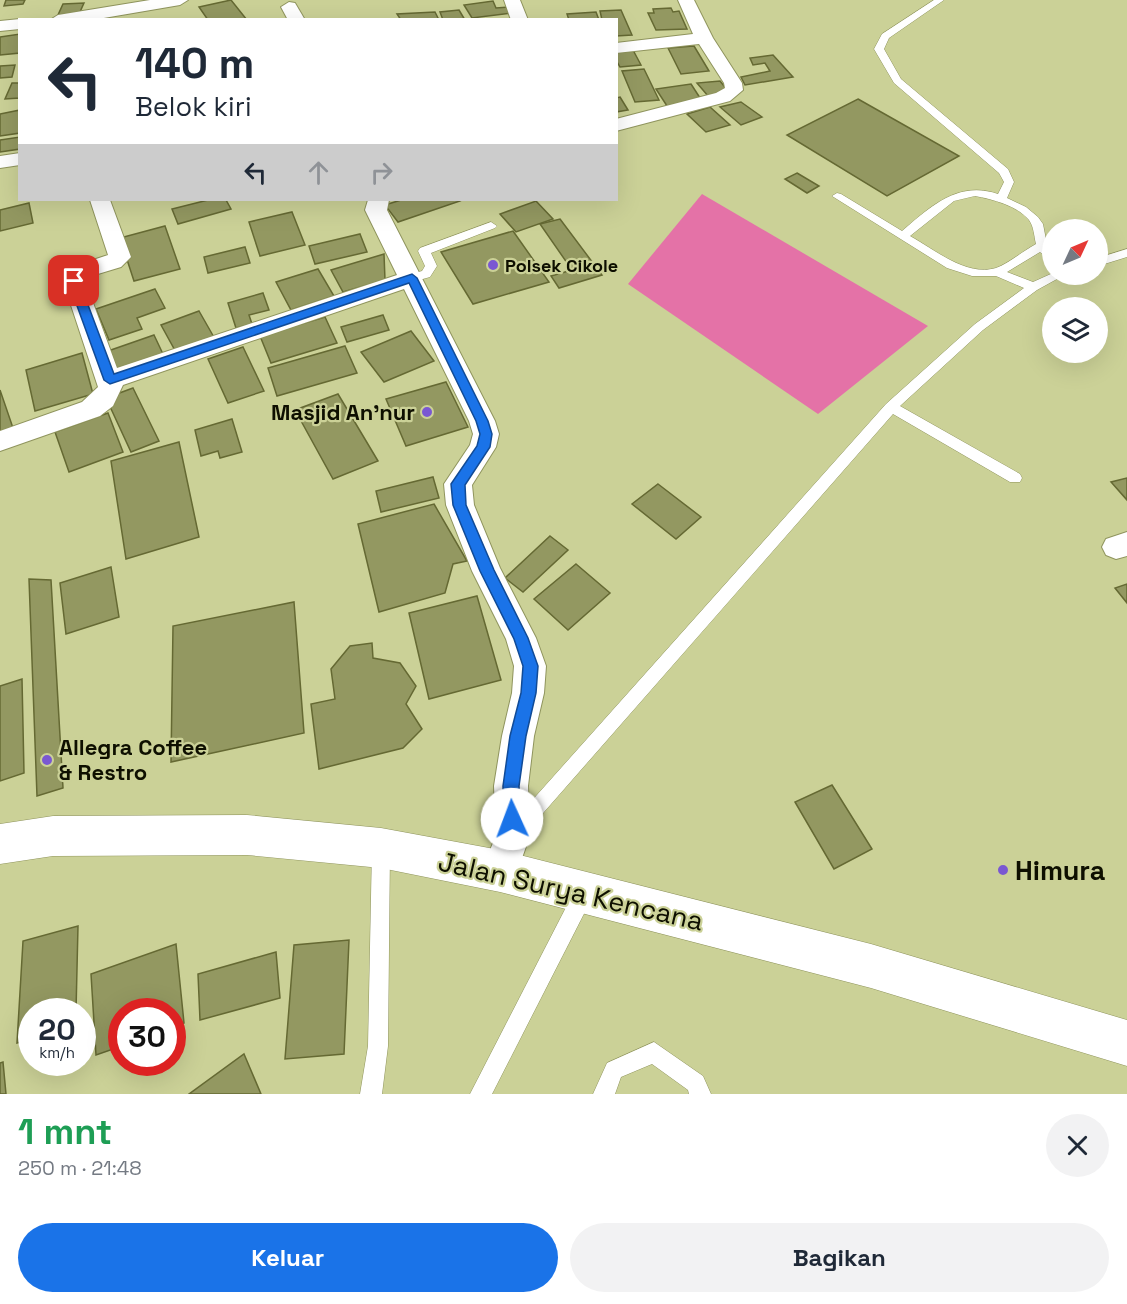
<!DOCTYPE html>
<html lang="id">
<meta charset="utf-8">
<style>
body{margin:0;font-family:"Space Grotesk",sans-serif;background:#f2f2f3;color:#1f2937;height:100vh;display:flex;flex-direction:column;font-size:22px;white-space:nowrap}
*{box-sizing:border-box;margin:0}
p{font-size:20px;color:#747a83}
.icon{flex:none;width:33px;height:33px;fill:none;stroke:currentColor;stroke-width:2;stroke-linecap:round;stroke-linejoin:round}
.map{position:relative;height:1094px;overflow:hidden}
.side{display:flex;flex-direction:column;background:#fff;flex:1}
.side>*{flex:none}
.top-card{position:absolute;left:18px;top:18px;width:600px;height:183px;border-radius:0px;box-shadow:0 6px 24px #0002;background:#fff;color:#1f2937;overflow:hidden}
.needle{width:39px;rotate:46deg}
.controls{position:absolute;left:1042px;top:219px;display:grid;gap:12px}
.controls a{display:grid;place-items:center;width:66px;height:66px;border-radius:50%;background:#fff;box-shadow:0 6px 24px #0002;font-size:30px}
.speed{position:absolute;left:18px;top:998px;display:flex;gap:12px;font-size:30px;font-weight:700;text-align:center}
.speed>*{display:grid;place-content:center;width:78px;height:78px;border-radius:50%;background:#fff;box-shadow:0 6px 24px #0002;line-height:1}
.speed small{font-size:15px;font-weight:400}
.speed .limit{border:9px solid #d22;background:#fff;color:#111}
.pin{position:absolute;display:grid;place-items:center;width:51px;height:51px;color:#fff;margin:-26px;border-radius:12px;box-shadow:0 3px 9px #0006}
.me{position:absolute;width:66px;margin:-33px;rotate:358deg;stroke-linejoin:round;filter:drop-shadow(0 0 4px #0008)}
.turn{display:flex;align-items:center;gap:21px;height:126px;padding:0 18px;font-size:27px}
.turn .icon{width:78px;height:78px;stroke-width:2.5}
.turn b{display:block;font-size:42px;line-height:51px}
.lanes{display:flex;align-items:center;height:57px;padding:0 18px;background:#0003;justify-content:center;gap:30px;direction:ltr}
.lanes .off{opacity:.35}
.round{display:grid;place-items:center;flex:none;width:63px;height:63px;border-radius:32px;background:#f2f2f3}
.headline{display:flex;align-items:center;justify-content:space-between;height:102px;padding:0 18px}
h1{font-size:36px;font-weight:600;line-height:45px;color:#1e9e55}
.primary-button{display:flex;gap:12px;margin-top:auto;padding:12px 18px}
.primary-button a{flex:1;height:69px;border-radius:36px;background:#1a73e8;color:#fff;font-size:24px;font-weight:600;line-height:69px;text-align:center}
.primary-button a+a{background:#f2f2f3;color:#1f2937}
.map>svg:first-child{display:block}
.green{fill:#e472a7}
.building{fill:#939861;stroke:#656933;stroke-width:1.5}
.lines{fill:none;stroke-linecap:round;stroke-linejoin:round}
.lane-casing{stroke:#8f945d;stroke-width:1}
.street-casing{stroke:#8f945d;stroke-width:2}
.secondary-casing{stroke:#8f945d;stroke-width:1}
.lane{fill:#fff;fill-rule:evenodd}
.street{fill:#fff;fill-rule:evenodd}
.secondary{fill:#fff;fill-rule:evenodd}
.route{fill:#1a73e8;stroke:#114b97;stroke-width:1.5}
.poi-dot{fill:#7a58d2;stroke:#cbd197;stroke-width:2}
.labels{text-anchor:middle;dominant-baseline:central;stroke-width:4.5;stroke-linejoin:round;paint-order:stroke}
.far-poi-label{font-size:18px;font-weight:bold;fill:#0e0f00;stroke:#cbd197;text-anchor:start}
.poi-label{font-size:22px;font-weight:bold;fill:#0e0f00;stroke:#cbd197;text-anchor:end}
.near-poi-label{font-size:27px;font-weight:bold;fill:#0e0f00;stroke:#cbd197;text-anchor:start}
.near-street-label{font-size:27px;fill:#0e0f00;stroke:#cbd197}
</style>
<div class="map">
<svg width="1127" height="1094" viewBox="0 0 1127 1094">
<rect width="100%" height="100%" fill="#cbd197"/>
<polygon class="green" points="702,194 928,326 818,414 628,284"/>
<g class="building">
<polygon points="6,0 25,0 23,4 4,6"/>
<polygon points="231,0 247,20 208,20 199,7"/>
<polygon points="493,1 496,8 509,7 512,13 472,18 464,5"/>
<polygon points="84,3 79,14 58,15 63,4"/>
<polygon points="671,8 673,12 679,11 687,29 656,30 648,13 654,13 653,9"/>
<polygon points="459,10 465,20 443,20 440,12"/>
<polygon points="621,10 632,35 616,36 616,20 602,20 600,11"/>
<polygon points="435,12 439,20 401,20 397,14"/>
<polygon points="596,12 599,20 569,20 567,14"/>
<polygon points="20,34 20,53 0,55 0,37"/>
<polygon points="694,46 709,71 681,74 668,48"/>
<polygon points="633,50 641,65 620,67 616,60 616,51"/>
<polygon points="773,55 793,77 745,85 741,77 770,71 765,63 753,65 750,58"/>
<polygon points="15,65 12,77 0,78 0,66"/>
<polygon points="644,69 659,100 635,102 622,71"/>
<polygon points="720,81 728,91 708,96 697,83"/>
<polygon points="12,83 20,83 20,98 5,99"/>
<polygon points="691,84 702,101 667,106 656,89"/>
<polygon points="620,97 628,110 616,112 616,98"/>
<polygon points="858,99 959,156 887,196 787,135"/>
<polygon points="741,102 762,117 741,125 720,107"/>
<polygon points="710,107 730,125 706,132 687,114"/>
<polygon points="20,110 20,133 0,136 0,114"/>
<polygon points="20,137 20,149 0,152 0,140"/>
<polygon points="797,173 819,186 807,193 785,179"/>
<polygon points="208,200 226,200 231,209 178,224 172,209"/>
<polygon points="401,200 459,200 460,201 398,222 385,205"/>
<polygon points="536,201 553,219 516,232 500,214"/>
<polygon points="29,203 33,223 0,231 0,210"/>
<polygon points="292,212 305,245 260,256 249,222"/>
<polygon points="560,219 602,275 559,288 551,276 572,270 540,224"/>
<polygon points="165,226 180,269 134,281 120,238"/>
<polygon points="513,231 549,282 473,304 441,252"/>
<polygon points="360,234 367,252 315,264 309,246"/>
<polygon points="245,247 250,263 208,273 204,257"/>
<polygon points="384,254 385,280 343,292 331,270"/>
<polygon points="318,269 334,296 291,310 276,282"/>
<polygon points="155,289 165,308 137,318 142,329 109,340 96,309"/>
<polygon points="263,293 269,310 249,315 252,324 236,328 228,303"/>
<polygon points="199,311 215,339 177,354 161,325"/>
<polygon points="383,315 389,330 347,342 341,327"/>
<polygon points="325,317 337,343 271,363 260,336"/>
<polygon points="411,331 434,361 384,382 361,352"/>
<polygon points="154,335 163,354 117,371 108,351"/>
<polygon points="345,346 357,373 277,396 268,368"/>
<polygon points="243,347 264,391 228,403 208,359"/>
<polygon points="82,353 93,394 35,411 26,370"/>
<polygon points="446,382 468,427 406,446 386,399"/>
<polygon points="133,388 159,441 131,452 106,398"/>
<polygon points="0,390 13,428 0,433"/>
<polygon points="338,394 378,461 333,479 295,410"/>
<polygon points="108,413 123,452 69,472 55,432"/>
<polygon points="232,419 242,452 220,458 218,451 201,456 195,430"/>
<polygon points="179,442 199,537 126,559 111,461"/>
<polygon points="433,477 439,498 381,512 376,491"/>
<polygon points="1127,478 1127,500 1111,482"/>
<polygon points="658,484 701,517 676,539 632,504"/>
<polygon points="434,504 467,561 453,564 445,593 379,612 358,524"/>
<polygon points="550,536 568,550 523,592 505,578"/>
<polygon points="576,564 610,593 568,630 534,599"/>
<polygon points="111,567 119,617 66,634 60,583"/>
<polygon points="29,579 51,580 63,788 37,796"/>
<polygon points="1127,584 1127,603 1115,588"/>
<polygon points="477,596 501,680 429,699 409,613"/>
<polygon points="294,602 304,733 171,762 173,626"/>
<polygon points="372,643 373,658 400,663 416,686 406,704 422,729 403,748 319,769 311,704 335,699 331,669 350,646"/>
<polygon points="22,679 24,773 0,781 0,686"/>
<polygon points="832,785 872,849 834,869 795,802"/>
<polygon points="78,926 76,1011 32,1011 32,1039 17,1043 23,941"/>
<polygon points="349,940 344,1054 285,1059 294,945"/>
<polygon points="176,944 184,1023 172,1028 172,1011 122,1011 122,1046 96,1055 91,974"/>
<polygon points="276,952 280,998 200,1020 198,974"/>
<polygon points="244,1054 261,1094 189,1094"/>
<polygon points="3,1062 6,1094 0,1094 0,1063"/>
</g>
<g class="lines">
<defs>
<g id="lane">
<path d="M 934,0 L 944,0 L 889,38 L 884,49 L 901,79 L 1008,169 L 1014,182 L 1007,198 L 1026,207 L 1038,217 L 1043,224 L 1047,245 L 1053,253 L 1053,263 L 1040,252 L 1007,272 L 1033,282 L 1053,273 L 1053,274 L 1066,274 L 1037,290 L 983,330 L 900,406 L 1020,474 L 1022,478 L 1020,482 L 1010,482 L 893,414 L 523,836 L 517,839 L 511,836 L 508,830 L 511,824 L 886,404 L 975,324 L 1024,288 L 996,276 L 972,276 L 947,268 L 832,196 L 837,193 L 841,194 L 902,231 C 930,207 958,180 998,194 L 1004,182 L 999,173 L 894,83 L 874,49 L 882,34 ZM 975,196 C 992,199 1018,206 1029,220 C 1034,227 1034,236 1036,244 C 1023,251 1009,263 996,268 C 966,277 934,249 910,236 L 954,201 Z"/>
<polygon points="491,222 497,226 495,228 431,253 437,266 430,277 412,282 408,281 408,275 422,271 425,266 418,251 420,248"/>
<polygon points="1127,249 1127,257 1098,266 1098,258"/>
<polygon points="381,839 388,841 390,848 388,1046 382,1094 360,1094 368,1046 372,848 374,841"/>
<polygon points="584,883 591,886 594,893 591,900 492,1094 470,1094 577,886"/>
<polygon points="654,1042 703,1076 711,1094 689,1094 688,1090 652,1064 621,1077 615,1094 593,1094 607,1063"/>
</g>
<g id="street">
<polygon points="150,0 188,0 180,5 92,20 50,20 58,15"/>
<polygon points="504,0 520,0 528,20 511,20"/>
<polygon points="678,0 694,0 713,38 742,83 743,90 730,101 616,131 616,119 716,93 725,88 724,83 699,44 616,53 616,43 693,34"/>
<polygon points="289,2 295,3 305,20 288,20 281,7"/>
<polygon points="20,19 22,20 20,20 20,29 0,31 0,21"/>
<polygon points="20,153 20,165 0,168 0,156"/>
<polygon points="90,200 110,200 131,257 121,267 88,277 85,281 117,368 397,275 365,210 368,200 389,200 387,210 495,421 499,434 496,447 472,485 474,505 500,568 536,638 546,666 544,693 534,736 528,786 530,835 513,884 500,889 487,884 482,871 496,835 494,786 502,736 512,693 514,666 506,639 472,571 446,505 444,484 470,445 473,434 469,421 404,289 123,385 113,406 100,416 0,451 0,431 82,402 98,387 63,281 67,270 72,267 108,255"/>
<polygon points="1127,532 1127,556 1116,559 1106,555 1102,547 1106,539"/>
</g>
<polygon id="secondary" points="247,815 381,828 500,850 871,944 1127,1020 1127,1066 871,988 500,892 381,868 247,855 53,856 0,864 0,824 53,816"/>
</defs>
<use href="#lane" class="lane-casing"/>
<use href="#street" class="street-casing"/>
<use href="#secondary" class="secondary-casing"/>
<use href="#lane" class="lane"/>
<use href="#street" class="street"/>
<use href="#secondary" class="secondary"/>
</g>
<polygon class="route" points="412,274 417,278 488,421 492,434 490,447 465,485 466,505 494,570 528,638 538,666 536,693 526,736 519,786 520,819 518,824 512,827 506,824 504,819 503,786 510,736 521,693 523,666 514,639 480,571 453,505 451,484 477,446 480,434 476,421 409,283 110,384 104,380 68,281 74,277 79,281 114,374"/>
<g class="poi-dot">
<circle cx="493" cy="265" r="6"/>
<circle cx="427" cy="412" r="6"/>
<circle cx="47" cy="760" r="6"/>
<circle cx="1003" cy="870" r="6"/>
</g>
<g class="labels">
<g class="far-poi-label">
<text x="505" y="265">Polsek Cikole</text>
</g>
<g class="poi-label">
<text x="415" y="412">Masjid An’nur</text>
<text x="59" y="747" text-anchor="start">Allegra Coffee<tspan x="59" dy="25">&amp; Restro</tspan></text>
</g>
<g class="near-poi-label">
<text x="1015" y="870">Himura</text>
</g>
<g class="near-street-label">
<text transform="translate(571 891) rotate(13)">Jalan Surya Kencana</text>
</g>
</g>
</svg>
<div class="controls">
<a><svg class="needle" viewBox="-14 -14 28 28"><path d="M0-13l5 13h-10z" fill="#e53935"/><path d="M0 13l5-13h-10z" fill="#747a83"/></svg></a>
<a><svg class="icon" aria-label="layers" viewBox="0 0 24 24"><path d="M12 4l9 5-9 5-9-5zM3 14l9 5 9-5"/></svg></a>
</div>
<div class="speed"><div>20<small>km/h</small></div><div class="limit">30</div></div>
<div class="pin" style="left:74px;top:281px;background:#d93025"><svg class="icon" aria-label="arrive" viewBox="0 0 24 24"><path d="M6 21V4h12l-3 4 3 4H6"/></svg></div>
<svg class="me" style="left:512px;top:819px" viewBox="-20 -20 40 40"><circle r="19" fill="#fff"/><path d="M0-13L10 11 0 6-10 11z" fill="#1a73e8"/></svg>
<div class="top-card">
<div class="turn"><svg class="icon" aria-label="left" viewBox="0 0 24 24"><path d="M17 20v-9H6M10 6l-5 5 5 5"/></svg><div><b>140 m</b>Belok kiri</div></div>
<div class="lanes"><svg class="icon" aria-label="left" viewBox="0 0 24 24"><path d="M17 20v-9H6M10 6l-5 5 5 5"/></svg><svg class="icon off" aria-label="ahead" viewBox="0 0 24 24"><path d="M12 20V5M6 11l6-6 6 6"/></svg><svg class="icon off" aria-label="right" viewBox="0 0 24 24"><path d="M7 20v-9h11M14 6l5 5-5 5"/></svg></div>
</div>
</div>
<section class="side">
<div class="headline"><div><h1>1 mnt</h1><p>250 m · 21:48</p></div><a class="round"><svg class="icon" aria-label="close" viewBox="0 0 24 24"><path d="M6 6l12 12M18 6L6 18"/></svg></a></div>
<div class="primary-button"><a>Keluar</a><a>Bagikan</a></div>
</section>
